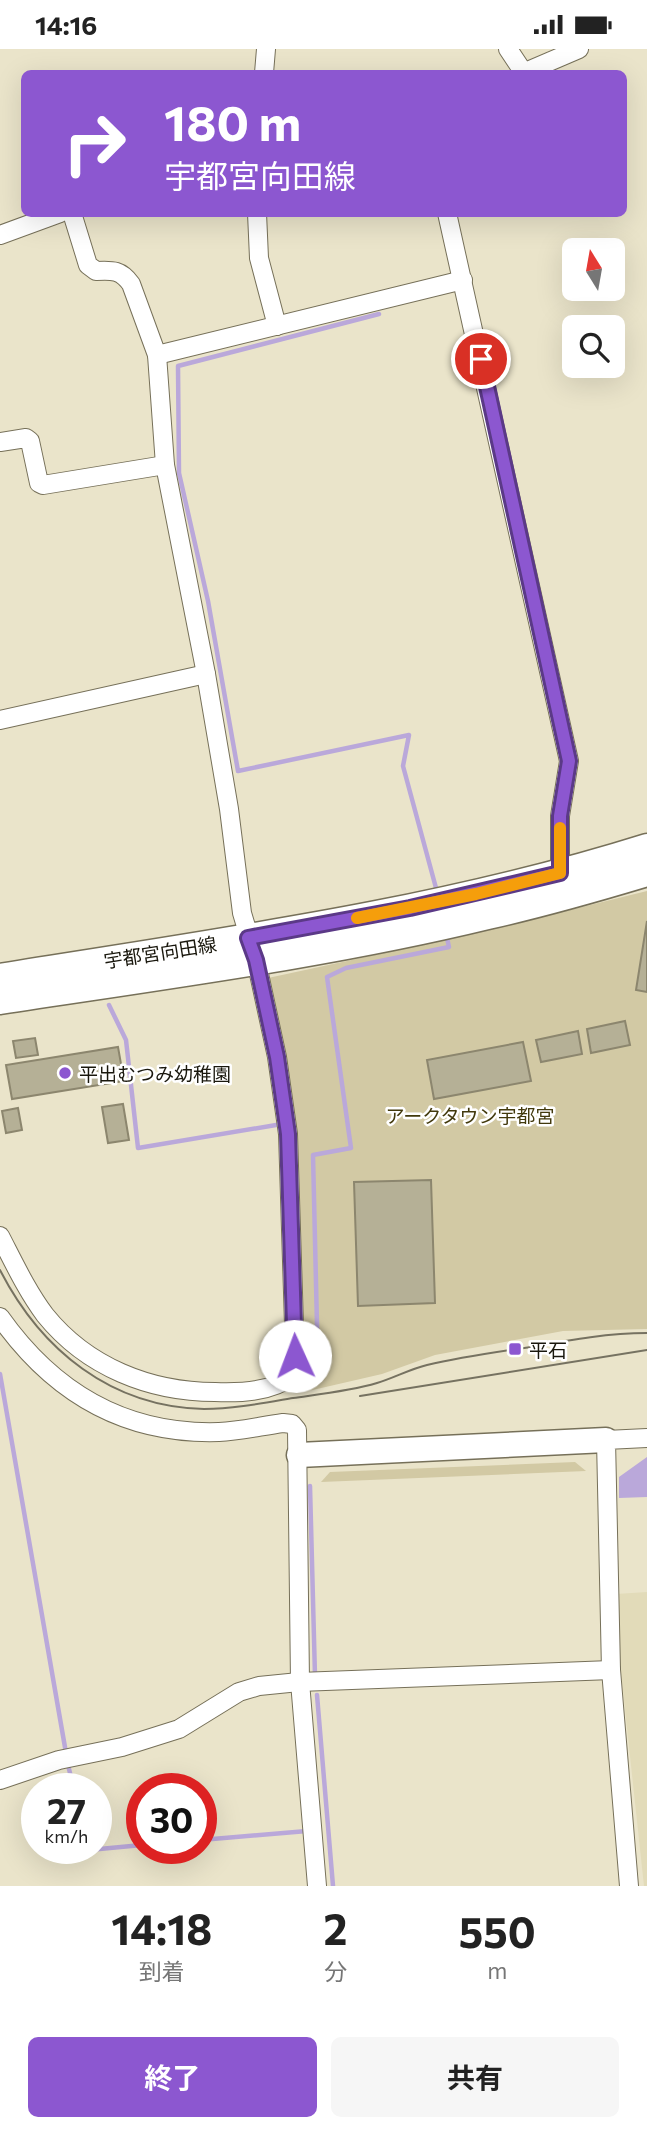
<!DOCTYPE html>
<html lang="ja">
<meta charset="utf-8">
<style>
body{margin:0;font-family:Commissioner,"Noto Sans JP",sans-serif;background:#f6f6f6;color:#222;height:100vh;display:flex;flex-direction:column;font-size:26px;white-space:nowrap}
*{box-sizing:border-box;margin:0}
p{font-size:23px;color:#767676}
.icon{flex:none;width:38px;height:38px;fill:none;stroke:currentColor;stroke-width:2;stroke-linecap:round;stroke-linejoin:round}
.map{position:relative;height:1837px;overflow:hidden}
.panel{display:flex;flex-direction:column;background:#fff;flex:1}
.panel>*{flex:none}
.hud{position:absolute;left:21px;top:21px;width:606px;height:147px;border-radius:10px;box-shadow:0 7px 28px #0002;background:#8c57d0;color:#fff;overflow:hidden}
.needle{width:46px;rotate:349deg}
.fabs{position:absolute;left:562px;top:189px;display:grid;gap:14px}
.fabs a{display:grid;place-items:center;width:63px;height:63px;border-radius:10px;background:#fff;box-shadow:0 7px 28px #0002;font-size:35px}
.speed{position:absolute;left:21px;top:1724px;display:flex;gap:14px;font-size:35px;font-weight:700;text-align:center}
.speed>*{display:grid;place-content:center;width:91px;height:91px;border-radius:50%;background:#fff;box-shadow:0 7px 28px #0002;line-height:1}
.speed small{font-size:18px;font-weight:400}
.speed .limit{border:10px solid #d22;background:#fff;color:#111}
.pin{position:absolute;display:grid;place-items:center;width:60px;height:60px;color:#fff;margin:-30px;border:4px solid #fff;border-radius:50%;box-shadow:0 2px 7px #0007}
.me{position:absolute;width:77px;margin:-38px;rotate:358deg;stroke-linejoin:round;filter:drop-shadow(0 0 5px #0008)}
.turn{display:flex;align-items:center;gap:24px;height:147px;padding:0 28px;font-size:32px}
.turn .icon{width:91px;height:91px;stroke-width:2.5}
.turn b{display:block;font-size:49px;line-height:60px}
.eta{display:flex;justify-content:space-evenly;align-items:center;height:119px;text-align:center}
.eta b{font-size:42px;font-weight:700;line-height:49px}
.action{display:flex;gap:14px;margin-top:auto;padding:14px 28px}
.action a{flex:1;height:80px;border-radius:10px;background:#8c57d0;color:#fff;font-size:28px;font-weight:700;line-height:80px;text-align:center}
.action a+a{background:#f6f6f6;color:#222}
.status{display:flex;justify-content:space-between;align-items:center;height:49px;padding:0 35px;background:#fff;direction:ltr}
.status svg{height:19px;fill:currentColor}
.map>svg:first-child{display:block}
.built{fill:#e2dbb9}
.green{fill:#d2c9a4}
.water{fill:#baa8da}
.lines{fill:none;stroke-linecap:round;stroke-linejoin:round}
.stream{stroke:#baa8da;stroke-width:4.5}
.building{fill:#b5b096;stroke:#8c866e;stroke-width:2}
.street-casing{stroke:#767059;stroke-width:20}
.secondary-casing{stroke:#767059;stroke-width:27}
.primary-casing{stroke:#767059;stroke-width:31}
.street{stroke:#fff;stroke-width:18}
.secondary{stroke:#fff;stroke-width:24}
.primary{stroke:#fff;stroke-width:28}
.tram{stroke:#767261;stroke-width:2}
.route-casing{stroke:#5b3987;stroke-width:18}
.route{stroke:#8c57d0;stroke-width:12}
.slow{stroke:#f59e0b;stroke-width:12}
.poi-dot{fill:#8c57d0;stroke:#fff;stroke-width:2.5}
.labels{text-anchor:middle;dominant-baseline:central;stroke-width:5;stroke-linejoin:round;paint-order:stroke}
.street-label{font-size:19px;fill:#19170d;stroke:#fff}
.poi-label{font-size:19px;fill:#19170d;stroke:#fff;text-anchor:start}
.park-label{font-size:19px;fill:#42390c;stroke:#fff}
</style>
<div class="status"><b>14:16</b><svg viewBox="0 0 49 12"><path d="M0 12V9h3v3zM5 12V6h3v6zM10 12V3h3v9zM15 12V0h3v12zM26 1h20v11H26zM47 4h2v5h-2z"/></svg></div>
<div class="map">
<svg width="647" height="1837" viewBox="0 0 647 1837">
<rect width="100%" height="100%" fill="#eae4ca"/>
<polygon class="built" points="647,1543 647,1837 644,1837 619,1605 616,1545"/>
<g class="green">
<path d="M 647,842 L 647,1280 L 563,1282 L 435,1306 L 382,1325 L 304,1343 C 299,1204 302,1064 268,929 L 477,884 Z"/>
<polygon points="575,1413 586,1422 321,1433 330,1423"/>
</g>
<polygon class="water" points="647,1408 647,1448 619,1449 619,1428"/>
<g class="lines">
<g class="stream">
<polyline points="379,265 178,317 179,424 208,552 238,722 409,686 403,717 436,839"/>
<polyline points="109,956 126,991 138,1099 282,1075"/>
<polyline points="318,1319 313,1106 351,1099 327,928 346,919 449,898 447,889"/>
<polyline points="0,1325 66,1704"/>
<polyline points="310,1437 315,1627"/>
<polyline points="317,1646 333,1837"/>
<polyline points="67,1712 74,1740"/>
<polyline points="201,1791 307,1782"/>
<polyline points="88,1799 89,1801 142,1796"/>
</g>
</g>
<g class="building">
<polygon points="647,872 647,943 636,941"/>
<polygon points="625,972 630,996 591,1004 587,980"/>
<polygon points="578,982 582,1005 541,1013 536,991"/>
<polygon points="35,989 38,1006 16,1009 13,992"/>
<polygon points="523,993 531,1032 434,1050 427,1011"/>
<polygon points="118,998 124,1032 12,1050 6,1016"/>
<polygon points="123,1055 129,1091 108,1094 102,1058"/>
<polygon points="18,1059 22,1081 6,1084 2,1062"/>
<polygon points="431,1131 435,1254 358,1257 354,1133"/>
</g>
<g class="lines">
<defs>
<g id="street">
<polyline points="508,0 524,24"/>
<polyline points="264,24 266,0"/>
<polyline points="523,24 579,0"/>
<polyline points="257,164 259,209 277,277"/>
<polyline points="447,164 569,712 560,767 560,824"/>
<polyline points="0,186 60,164"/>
<polyline points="157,306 463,231"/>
<polyline points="0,393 26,389 30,392 39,434 43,436 165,416"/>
<polyline points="0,671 206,625"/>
<path d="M 0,1187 C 14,1214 27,1242 45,1266 C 87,1318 150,1343 215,1343 C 240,1344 272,1343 292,1327 L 295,1307 L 288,1085 L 277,1008 L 256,911 L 242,864 L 229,760 L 206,625 L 165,416 L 157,306 L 131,235 C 121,221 113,221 96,222 L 88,216 L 72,164"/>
<path d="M 0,1268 C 53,1343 125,1386 219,1383 C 240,1382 261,1377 283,1374 L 292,1375 L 297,1381 L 300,1633 L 317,1837"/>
<polyline points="0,1731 59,1711 122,1698 179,1680 239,1643 259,1637 299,1633 611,1621"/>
<polyline points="629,1837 611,1621 606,1391 647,1389"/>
</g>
<polyline id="secondary" points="299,1406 606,1391"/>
<g id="primary">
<path d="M 0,929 C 217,894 437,865 647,799"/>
<path d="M 0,951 C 163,926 327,905 488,866 C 541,854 594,839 647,823"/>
</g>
</defs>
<use href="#street" class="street-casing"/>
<use href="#secondary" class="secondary-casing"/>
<use href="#primary" class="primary-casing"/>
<use href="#street" class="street"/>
<use href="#secondary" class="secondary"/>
<use href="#primary" class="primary"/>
<g class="tram">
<path d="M 0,1221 C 41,1301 111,1358 204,1360 C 234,1360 264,1354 293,1349 C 321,1345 350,1342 377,1334 C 394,1329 410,1320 427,1316 C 461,1308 496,1303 531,1298 C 570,1291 608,1284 647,1284"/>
<polyline points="360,1347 647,1301"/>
</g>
</g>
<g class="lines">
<defs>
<polyline id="route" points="295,1307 288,1085 277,1008 256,911 248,889 410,859 560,824 560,767 569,712 481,310"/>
</defs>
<use href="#route" class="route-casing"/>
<use href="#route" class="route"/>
<polyline class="slow" points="357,869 476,845 560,824 560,779"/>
</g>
<g class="poi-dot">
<circle cx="65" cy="1024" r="7"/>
<rect x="508" y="1293" width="14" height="14" rx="3.5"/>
</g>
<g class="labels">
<g class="street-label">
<text transform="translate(160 903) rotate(-9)">宇都宮向田線</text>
</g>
<g class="poi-label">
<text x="79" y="1024">平出むつみ幼稚園</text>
<text x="529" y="1300">平石</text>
</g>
<g class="park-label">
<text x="470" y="1066">アークタウン宇都宮</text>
</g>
</g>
</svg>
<div class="fabs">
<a><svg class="needle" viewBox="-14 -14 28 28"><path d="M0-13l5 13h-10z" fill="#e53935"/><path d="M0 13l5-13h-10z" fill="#767676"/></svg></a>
<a><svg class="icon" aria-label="search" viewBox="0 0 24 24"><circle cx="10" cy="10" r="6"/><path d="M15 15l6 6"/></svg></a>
</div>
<div class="speed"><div>27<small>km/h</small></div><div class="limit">30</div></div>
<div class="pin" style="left:481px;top:310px;background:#d93025"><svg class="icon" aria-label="arrive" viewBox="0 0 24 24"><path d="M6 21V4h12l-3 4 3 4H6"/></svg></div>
<svg class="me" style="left:295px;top:1307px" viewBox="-20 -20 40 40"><circle r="19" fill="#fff"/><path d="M0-13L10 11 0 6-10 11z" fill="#8c57d0"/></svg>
<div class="hud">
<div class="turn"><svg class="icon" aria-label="right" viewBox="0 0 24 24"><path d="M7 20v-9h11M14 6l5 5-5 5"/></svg><div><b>180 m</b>宇都宮向田線</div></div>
</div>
</div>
<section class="panel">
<div class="eta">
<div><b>14:18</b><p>到着</p></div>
<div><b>2</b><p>分</p></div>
<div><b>550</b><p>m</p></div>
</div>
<div class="action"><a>終了</a><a>共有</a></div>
</section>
